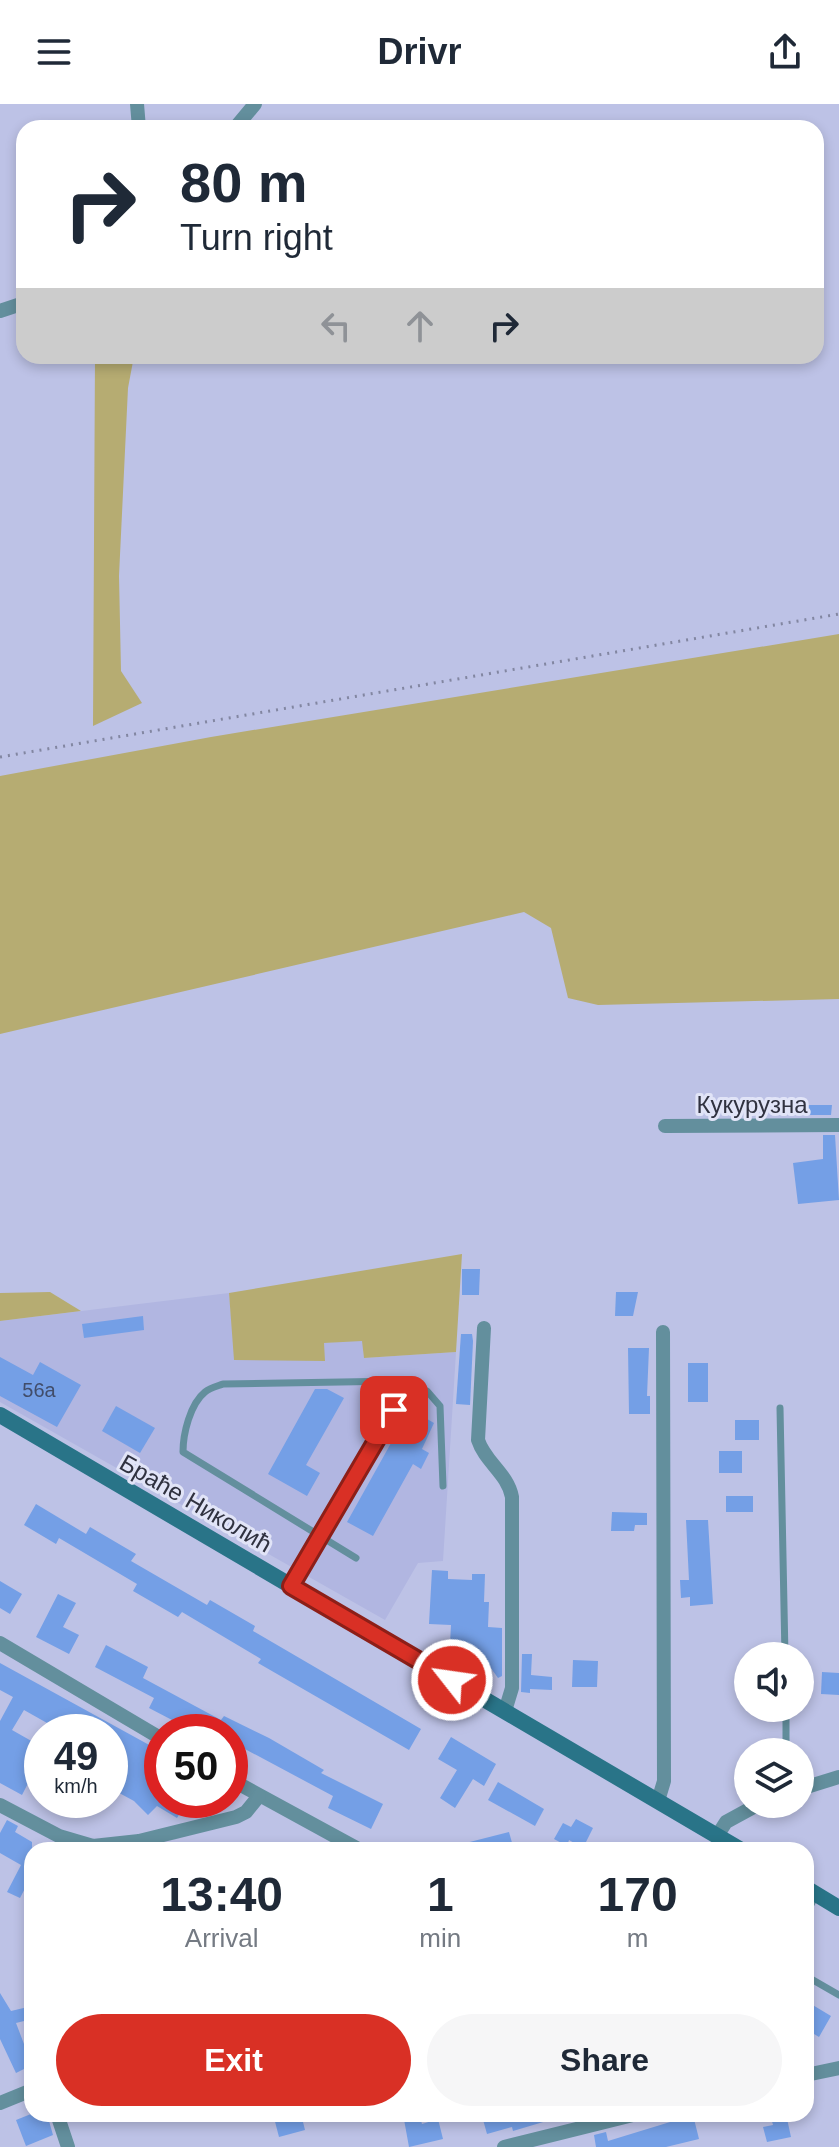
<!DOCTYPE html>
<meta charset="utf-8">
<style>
body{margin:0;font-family:Arial,sans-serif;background:#f6f6f7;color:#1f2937;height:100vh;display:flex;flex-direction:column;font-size:30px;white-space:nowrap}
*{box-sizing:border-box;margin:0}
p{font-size:26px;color:#747a83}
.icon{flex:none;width:44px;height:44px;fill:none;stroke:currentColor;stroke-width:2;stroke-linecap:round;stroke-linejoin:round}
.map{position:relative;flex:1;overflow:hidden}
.details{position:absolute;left:24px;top:1738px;width:790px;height:280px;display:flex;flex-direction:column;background:#fff;border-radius:24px;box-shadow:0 4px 12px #0003}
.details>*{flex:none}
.hud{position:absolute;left:16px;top:16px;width:808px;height:244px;border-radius:24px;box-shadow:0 4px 12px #0003;background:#fff;color:#1f2937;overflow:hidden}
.controls{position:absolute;left:734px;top:1538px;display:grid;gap:16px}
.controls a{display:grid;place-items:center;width:80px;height:80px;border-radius:50%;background:#fff;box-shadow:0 4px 12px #0003;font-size:40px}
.speed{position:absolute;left:24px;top:1610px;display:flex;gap:16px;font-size:40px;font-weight:700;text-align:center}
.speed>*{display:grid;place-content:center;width:104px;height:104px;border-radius:50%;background:#fff;box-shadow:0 4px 12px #0003;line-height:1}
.speed small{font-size:20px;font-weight:400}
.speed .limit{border:12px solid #d22;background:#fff;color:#111}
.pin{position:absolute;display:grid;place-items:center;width:68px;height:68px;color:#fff;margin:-34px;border-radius:16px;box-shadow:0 4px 12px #0006}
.me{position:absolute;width:88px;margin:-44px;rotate:300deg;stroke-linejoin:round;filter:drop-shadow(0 0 6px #0008)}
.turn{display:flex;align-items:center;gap:28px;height:168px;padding:0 32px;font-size:36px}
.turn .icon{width:104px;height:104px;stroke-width:2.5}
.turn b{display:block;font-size:56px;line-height:68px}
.lanes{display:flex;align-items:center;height:76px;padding:0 32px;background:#0003;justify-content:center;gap:40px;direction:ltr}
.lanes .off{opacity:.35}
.eta{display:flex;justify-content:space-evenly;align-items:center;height:136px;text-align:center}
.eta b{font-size:48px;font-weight:700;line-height:56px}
.cta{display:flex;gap:16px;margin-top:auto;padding:16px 32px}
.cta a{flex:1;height:92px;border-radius:48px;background:#d93025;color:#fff;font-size:32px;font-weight:700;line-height:92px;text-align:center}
.cta a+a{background:#f6f6f7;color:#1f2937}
header{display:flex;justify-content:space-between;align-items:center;height:104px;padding:0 32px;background:#fff;font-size:36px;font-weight:700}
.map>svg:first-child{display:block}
.built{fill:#b1b6e1}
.green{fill:#b6ac72}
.building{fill:#749fe6}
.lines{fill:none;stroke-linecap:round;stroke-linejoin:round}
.path{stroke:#8286a1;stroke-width:3;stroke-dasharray:2 6;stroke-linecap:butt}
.lane{stroke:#638f9d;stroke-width:7}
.street{stroke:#638f9d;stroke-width:14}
.secondary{stroke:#297488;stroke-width:16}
.route-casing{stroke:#8d1f18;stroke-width:20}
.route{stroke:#d93025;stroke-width:14}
.labels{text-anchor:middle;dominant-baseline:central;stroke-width:6;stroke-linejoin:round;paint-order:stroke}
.number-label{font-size:20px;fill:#414d6a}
.street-label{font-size:24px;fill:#303240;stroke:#e1e4f7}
</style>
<header><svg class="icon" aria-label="menu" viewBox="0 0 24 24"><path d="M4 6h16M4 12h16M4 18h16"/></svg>Drivr<svg class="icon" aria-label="share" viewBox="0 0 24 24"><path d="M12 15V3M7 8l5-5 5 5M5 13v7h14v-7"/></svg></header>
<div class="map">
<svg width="839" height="2043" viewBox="0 0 839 2043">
<rect width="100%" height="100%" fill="#bdc2e6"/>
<polygon class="built" points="229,1189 235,1256 324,1256 323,1239 363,1236 364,1254 456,1248 443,1457 418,1459 385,1516 0,1298 0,1217"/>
<g class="green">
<polygon points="95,252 134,252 128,284 119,472 121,567 142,599 93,622"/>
<polygon points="839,530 839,895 598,901 568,894 551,824 524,808 0,930 0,672 211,633"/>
<polygon points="462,1150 456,1248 364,1254 362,1237 324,1239 325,1257 234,1256 229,1189"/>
<polygon points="50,1188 81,1207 0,1217 0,1189"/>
</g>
<g class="building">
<polygon points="797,1001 832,1001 831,1011 797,1011"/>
<polygon points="823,1031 835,1031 839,1096 798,1100 793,1059 823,1055"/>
<polygon points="462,1165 480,1165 479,1191 462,1191"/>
<polygon points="616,1188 638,1188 633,1212 615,1212"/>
<polygon points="143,1212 144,1226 84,1234 82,1220"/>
<polygon points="461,1230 472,1230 473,1237 470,1301 456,1300"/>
<polygon points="628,1244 649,1244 647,1292 650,1292 650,1310 629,1310"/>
<polygon points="0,1253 33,1271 40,1258 81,1281 57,1323 0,1292"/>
<rect x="688" y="1259" width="20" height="39"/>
<polygon points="315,1285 327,1285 344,1294 306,1361 320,1369 307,1392 268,1370"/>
<polygon points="116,1302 155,1324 140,1349 102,1327"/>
<polygon points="410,1305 434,1319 422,1345 429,1349 421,1365 413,1360 373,1432 347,1418"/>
<rect x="735" y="1316" width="24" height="20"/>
<rect x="719" y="1347" width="23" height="22"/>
<rect x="726" y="1392" width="27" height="16"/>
<polygon points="36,1400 86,1430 90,1423 136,1450 131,1457 207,1501 210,1496 255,1522 253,1527 421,1625 409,1646 258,1559 261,1555 182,1508 178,1513 133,1487 137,1480 59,1434 56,1440 24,1421"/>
<polygon points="612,1408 647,1409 647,1421 635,1421 634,1427 611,1427"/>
<polygon points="686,1416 708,1416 713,1500 690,1502 690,1493 681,1494 680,1476 689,1476"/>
<polygon points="432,1466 448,1467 448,1475 472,1476 472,1470 485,1470 484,1498 489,1498 488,1523 502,1524 502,1572 498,1574 488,1560 470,1559 472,1541 450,1540 451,1521 429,1520"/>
<polygon points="0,1477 22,1490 10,1510 0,1504"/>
<polygon points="58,1490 76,1499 63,1523 79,1531 69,1550 36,1533"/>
<polygon points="106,1541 148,1563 143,1574 221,1616 224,1612 269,1634 324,1666 321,1669 383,1700 371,1725 328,1704 333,1692 230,1637 230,1628 195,1628 149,1604 154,1594 95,1563"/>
<polygon points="522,1550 532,1550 531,1571 552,1573 552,1586 530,1585 530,1589 521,1588"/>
<polygon points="573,1556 598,1557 597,1583 572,1583"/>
<polygon points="0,1559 162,1648 162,1696 188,1696 177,1714 157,1702 148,1711 134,1697 110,1684 110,1628 63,1628 24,1606 12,1626 42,1643 42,1652 22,1691 0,1679 0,1617 13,1593 0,1586"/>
<polygon points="822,1568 839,1569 839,1591 821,1590"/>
<polygon points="451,1633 496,1660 484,1682 473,1675 455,1704 440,1694 457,1666 438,1655"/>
<polygon points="498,1678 544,1705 535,1722 488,1696"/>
<polygon points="576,1715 593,1724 583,1744 569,1736 567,1742 554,1735 563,1719 571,1723"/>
<polygon points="7,1716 18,1722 15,1728 32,1738 32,1771 20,1794 7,1788 21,1761 0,1749 0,1729"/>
<polygon points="509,1728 514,1746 455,1746 454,1742"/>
<polygon points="0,1889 11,1907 32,1902 32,1915 16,1919 32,1961 16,1969 0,1935"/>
<polygon points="806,1897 831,1912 819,1933 814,1930 806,1943"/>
<polygon points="31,2010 47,2010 53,2031 26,2042 16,2016"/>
<polygon points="273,2010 301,2010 305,2026 279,2033"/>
<polygon points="403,2010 419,2010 422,2020 438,2015 443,2035 409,2043"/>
<polygon points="488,2010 559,2010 560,2013 513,2027 512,2023 487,2030 482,2012"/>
<polygon points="770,2010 786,2010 791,2033 767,2038 763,2023 773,2021"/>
<polygon points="693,2011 699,2035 666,2043 596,2043 594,2031 606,2028 608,2037"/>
</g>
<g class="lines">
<polyline class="path" points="0,653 839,510"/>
<g class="lane">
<polyline points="780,1304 785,1552"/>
<path d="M 356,1454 L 183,1348 C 183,1330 190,1300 205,1288 C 210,1284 218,1282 223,1280 L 399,1277 L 427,1287 L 440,1302 L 443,1382"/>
<polyline points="291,1482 409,1281"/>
<polyline points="786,1604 786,1648"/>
<polyline points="806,1809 817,1790"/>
<polyline points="806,1872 839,1891"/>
</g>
<g class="street">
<polyline points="137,0 139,24"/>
<polyline points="235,24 255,0"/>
<polyline points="0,207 24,199"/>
<polyline points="665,1022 839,1021"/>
<path d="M 484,1224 L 478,1336 C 485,1358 508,1370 512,1393 L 512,1584 L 505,1607"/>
<polyline points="0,1539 162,1635"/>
<polyline points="230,1675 360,1746"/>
<polyline points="800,1685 839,1673"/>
<polyline points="658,1697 664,1677 663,1228"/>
<polyline points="0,1701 59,1732 93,1742 139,1737 236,1713 246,1708 259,1692"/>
<polyline points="717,1732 726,1718 759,1700"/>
<polyline points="806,1971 839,1964"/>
<polyline points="0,1999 32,1986"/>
<polyline points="57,2010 68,2043"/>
<polyline points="504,2043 637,2010"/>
</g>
<g class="secondary">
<polyline points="0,1311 741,1746"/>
<polyline points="806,1784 839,1804"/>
</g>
</g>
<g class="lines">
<defs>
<polyline id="route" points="394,1306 291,1482 452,1576"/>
</defs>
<use href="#route" class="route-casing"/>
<use href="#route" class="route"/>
</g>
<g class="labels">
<g class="number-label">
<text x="39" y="1286">56a</text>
</g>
<g class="street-label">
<text x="752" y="1000">Кукурузна</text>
<text transform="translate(196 1399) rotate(30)">Браће Николић</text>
</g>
</g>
</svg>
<div class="controls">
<a><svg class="icon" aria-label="sound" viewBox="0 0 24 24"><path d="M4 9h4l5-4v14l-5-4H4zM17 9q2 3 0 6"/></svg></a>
<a><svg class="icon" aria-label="layers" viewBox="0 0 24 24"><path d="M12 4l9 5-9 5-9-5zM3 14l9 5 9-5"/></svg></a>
</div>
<div class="speed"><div>49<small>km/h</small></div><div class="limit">50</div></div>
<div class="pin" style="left:394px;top:1306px;background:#d93025"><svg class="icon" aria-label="arrive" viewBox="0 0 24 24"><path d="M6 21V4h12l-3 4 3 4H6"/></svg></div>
<svg class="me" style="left:452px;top:1576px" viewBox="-20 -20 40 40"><circle r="17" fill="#d93025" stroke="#fff" stroke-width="3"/><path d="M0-11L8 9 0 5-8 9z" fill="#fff"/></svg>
<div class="hud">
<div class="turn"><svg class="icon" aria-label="right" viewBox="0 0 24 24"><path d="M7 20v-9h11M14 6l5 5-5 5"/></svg><div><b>80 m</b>Turn right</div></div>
<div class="lanes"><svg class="icon off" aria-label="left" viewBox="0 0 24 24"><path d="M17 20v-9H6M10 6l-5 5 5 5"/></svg><svg class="icon off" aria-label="ahead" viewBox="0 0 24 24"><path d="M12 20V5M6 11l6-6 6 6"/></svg><svg class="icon" aria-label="right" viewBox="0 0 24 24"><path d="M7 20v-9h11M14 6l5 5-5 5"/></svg></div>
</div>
<section class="details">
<div class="eta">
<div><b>13:40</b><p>Arrival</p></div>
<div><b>1</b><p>min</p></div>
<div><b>170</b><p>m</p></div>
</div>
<div class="cta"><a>Exit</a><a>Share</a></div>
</section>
</div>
